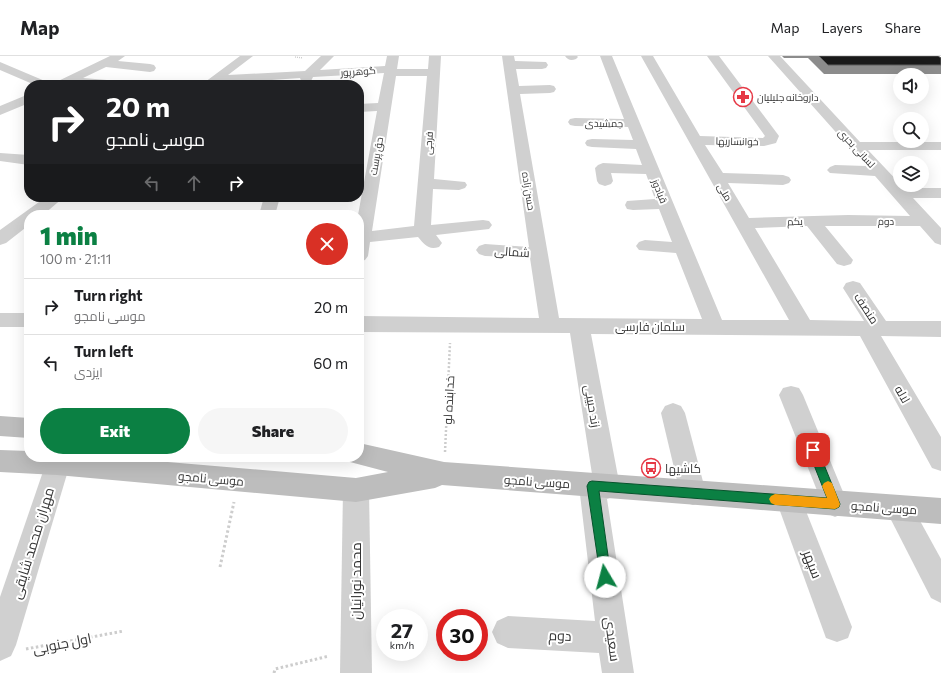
<!DOCTYPE html>
<meta charset="utf-8">
<style>
body{margin:0;font-family:Commissioner,Cairo,sans-serif;background:#f6f6f6;color:#202124;height:100vh;display:flex;flex-direction:column;font-size:15px;white-space:nowrap}
*{box-sizing:border-box;margin:0}
p{font-size:13px;color:#757577}
.icon{flex:none;width:22px;height:22px;fill:none;stroke:currentColor;stroke-width:2;stroke-linecap:round;stroke-linejoin:round}
.map{position:relative;flex:1;overflow:hidden}
.sheet{position:absolute;left:24px;top:154px;width:340px;height:252px;display:flex;flex-direction:column;background:#fff;border-radius:16px;box-shadow:0 4px 16px #0002}
.sheet>*{flex:none}
.hud{position:absolute;left:24px;top:24px;width:340px;height:122px;border-radius:16px;box-shadow:0 4px 16px #0002;background:#202124;color:#fff;overflow:hidden}
.fabs{position:absolute;left:893px;top:12px;display:grid;gap:8px}
.fabs a{display:grid;place-items:center;width:36px;height:36px;border-radius:50%;background:#fff;box-shadow:0 4px 16px #0002;font-size:20px}
.speed{position:absolute;left:376px;top:553px;display:flex;gap:8px;font-size:20px;font-weight:700;text-align:center}
.speed>*{display:grid;place-content:center;width:52px;height:52px;border-radius:50%;background:#fff;box-shadow:0 4px 16px #0002;line-height:1}
.speed small{font-size:10px;font-weight:400}
.speed .limit{border:6px solid #d22;background:#fff;color:#111}
.pin{position:absolute;display:grid;place-items:center;width:34px;height:34px;color:#fff;margin:-17px;border-radius:8px;box-shadow:0 2px 6px #0006}
.me{position:absolute;width:44px;margin:-22px;rotate:352deg;stroke-linejoin:round;filter:drop-shadow(0 0 3px #0008)}
.turn{display:flex;align-items:center;gap:14px;height:84px;padding:0 16px;font-size:18px}
.turn .icon{width:52px;height:52px;stroke-width:2.5}
.turn b{display:block;font-size:28px;line-height:34px}
.lanes{display:flex;align-items:center;height:38px;padding:0 16px;background:#0003;justify-content:center;gap:20px;direction:ltr}
.lanes .off{opacity:.35}
.round{display:grid;place-items:center;flex:none;width:42px;height:42px;border-radius:21px;background:#f6f6f6}
.headline{display:flex;align-items:center;justify-content:space-between;height:68px;padding:0 16px}
h1{font-size:24px;font-weight:800;line-height:30px;color:#0b8043}
.action{display:flex;gap:8px;margin-top:auto;padding:8px 16px}
.action a{flex:1;height:46px;border-radius:24px;background:#0b8043;color:#fff;font-size:16px;font-weight:800;line-height:46px;text-align:center}
.action a+a{background:#f6f6f6;color:#202124}
ul{padding:0;list-style:none}
li{display:flex;align-items:center;gap:12px;height:56px;padding:0 16px;border-top:1px solid #e0e0e0}
li div{flex:1}
li b{display:block;font-size:15px}
li em{font-style:normal}
header{display:flex;align-items:center;gap:24px;box-sizing:border-box;height:56px;padding:0 20px;background:#fff;border-bottom:1px solid #e0e0e0}
header strong{font-size:19px}
nav{display:flex;gap:22px;margin-inline-start:auto;font-size:14px}
.map>svg:first-child{display:block}
.lines{fill:none;stroke-linecap:round;stroke-linejoin:round}
.path-far2{stroke:#cdcdcd;stroke-width:1.5;stroke-dasharray:1 1;stroke-linecap:butt}
.path-far1{stroke:#cdcdcd;stroke-width:2.5;stroke-dasharray:2 2;stroke-linecap:butt}
.path{stroke:#cdcdcd;stroke-width:3;stroke-dasharray:2.5 2.5;stroke-linecap:butt}
.street{fill:#d0d0d0;fill-rule:evenodd}
.secondary{fill:#bdbdbd;fill-rule:evenodd}
.wall{fill:#8c8c8c}
.building{fill:#1a1a1a;stroke:#5f5f5f}
.route{fill:#0b8043;stroke:#07532c}
.slow{fill:#f59e0b}
.labels{text-anchor:middle;dominant-baseline:central;stroke-width:4;stroke-linejoin:round;paint-order:stroke}
.far-street-label{font-size:10px;fill:#333;stroke:#fff}
.far-poi-label{font-size:10px;fill:#333;stroke:#fff;text-anchor:start}
.street-label{font-size:12px;fill:#333;stroke:#fff}
.poi-label{font-size:12px;fill:#333;stroke:#fff;text-anchor:start}
.near-street-label{font-size:14px;fill:#333;stroke:#fff}
</style>
<header>
<strong>Map</strong>
<nav><a>Map</a><a>Layers</a><a>Share</a></nav>
</header>
<div class="map">
<svg width="941" height="617" viewBox="0 0 941 617">
<rect width="100%" height="100%" fill="#fff"/>
<g class="lines">
<polyline class="path-far2" points="295,1 303,2"/>
<polyline class="path-far1" points="445,396 450,287"/>
<g class="path">
<polyline points="220,511 234,446"/>
<polyline points="26,593 124,575"/>
<polyline points="274,617 275,613 329,600"/>
</g>
<g class="street">
<polygon points="110,0 125,0 118,5 150,8 154,9 156,12 154,15 150,16 106,11 83,22 119,25 123,26 125,29 70,28 35,29 0,14 0,6 52,28"/>
<path d="M 240,0 L 253,0 L 228,19 L 305,15 L 321,0 L 334,0 L 320,14 L 385,10 L 387,0 L 399,0 L 397,13 L 428,13 L 429,0 L 441,0 L 434,123 L 465,126 L 467,129 L 465,132 L 459,134 L 433,133 L 431,169 L 483,164 L 489,165 L 492,169 L 489,173 L 436,179 L 442,187 L 439,191 C 428,194 425,189 418,181 L 370,186 L 368,200 L 365,204 L 359,206 L 359,159 L 358,159 L 377,55 L 359,56 L 359,48 L 378,47 L 384,17 L 313,21 L 310,27 L 302,27 L 300,22 L 228,27 L 222,24 L 215,29 L 201,29 ZM 396,20 L 427,20 L 414,170 L 372,175 Z"/>
<polygon points="502,0 514,0 515,5 546,6 548,9 546,12 542,13 516,13 519,30 550,29 554,30 556,33 554,36 550,37 520,38 559,262 702,263 676,197 639,194 636,190 639,186 645,184 672,186 659,153 633,154 627,153 625,149 627,145 655,143 646,118 611,117 613,125 611,128 605,130 599,128 597,125 595,112 598,109 603,107 642,109 636,93 592,91 587,90 585,87 587,84 592,83 633,84 628,71 575,70 570,69 568,66 570,63 575,62 624,63 600,0 612,0 722,264 789,264 641,0 653,0 700,80 763,82 765,80 707,0 719,0 779,80 776,87 764,90 705,89 723,117 783,119 789,121 791,124 789,127 783,129 728,127 749,162 848,159 910,160 875,120 830,117 827,114 830,111 835,109 866,110 768,0 780,0 860,86 941,86 941,94 868,94 904,132 941,132 941,142 913,142 941,172 941,189 935,187 920,170 825,170 853,204 851,208 844,210 837,208 807,170 755,172 810,264 864,265 843,232 846,227 853,225 860,227 886,265 941,265 941,281 881,280 941,381 941,415 932,412 860,280 591,278 620,431 616,440 607,443 634,617 602,617 599,597 508,592 497,587 492,576 497,565 508,560 595,565 579,430 583,421 592,418 570,277 359,276 359,260 539,262 530,202 485,200 479,198 476,194 479,190 485,188 529,191"/>
<path d="M 565,0 L 577,0 L 578,1 L 576,3 C 571,5 568,4 565,0 Z"/>
<polygon points="29,38 29,47 0,59 0,50"/>
<polygon points="0,97 29,99 29,109 0,105"/>
<polygon points="46,141 64,141 43,159 29,159 29,169 6,187 0,189 0,174"/>
<polygon points="264,141 280,141 275,159 259,159"/>
<rect x="0" y="257" width="29" height="14"/>
<polygon points="791,330 799,332 803,339 848,448 844,457 835,461 826,457 779,339 783,332"/>
<polygon points="673,347 681,350 685,357 706,437 702,446 693,449 684,446 680,437 661,357 665,350"/>
<polygon points="48,401 66,401 70,408 16,589 11,600 0,605 0,541"/>
<polygon points="356,422 365,425 369,434 372,617 340,617 343,434 347,425"/>
<polygon points="789,431 798,435 852,571 848,582 837,586 826,582 776,444 780,435"/>
<polygon points="898,439 908,443 941,503 941,547 931,542 885,452 888,443"/>
</g>
<g class="secondary">
<polygon points="0,360 29,362 29,382 0,380"/>
<polygon points="359,387 444,406 941,442 941,468 442,429 435,432 356,446 57,419 0,416 0,394 29,395 29,401 109,401 356,422 388,416 350,406 348,401 359,401"/>
</g>
</g>
<polygon class="wall" points="782,0 938,0 941,2 941,18 824,18 808,2 784,2"/>
<polygon class="building" points="819,0 938,0 941,2 941,9 828,9"/>
<polygon class="route" points="813,389 817,390 818,394 840,448 839,451 835,453 599,435 611,521 609,525 605,527 601,525 587,430 589,426 592,425 827,442 808,394 809,390"/>
<polygon class="slow" points="828,425 832,427 840,448 839,451 835,453 775,449 771,447 769,443 771,440 775,438 827,442 822,430 824,427"/>
<defs>
<symbol id="pharmacy-ring" viewBox="-11 -11 22 22"><circle r="9.5" fill="#fff" stroke="#e63946" stroke-width="1.5"/><path d="M-2-6h4v4h4v4h-4v4h-4v-4h-4v-4h4Z" fill="#e63946"/></symbol>
<symbol id="bus-ring" viewBox="-11 -11 22 22"><circle r="9.5" fill="#fff" stroke="#e63946" stroke-width="1.5"/><path d="M-5-6H5V4H4V6H2V4H-2V6H-4V4H-5ZM-3.5-4V0h7V-4ZM-3.5 1.2v1.5H-2V1.2ZM2 1.2v1.5H3.5V1.2Z" fill="#e63946"/></symbol>
</defs>
<g fill-rule="evenodd">
<use href="#pharmacy-ring" x="732" y="30" width="22" height="22"/>
<use href="#bus-ring" x="640" y="401" width="22" height="22"/>
</g>
<g class="labels">
<g class="far-street-label">
<text transform="translate(358 15) rotate(-4)">گوهرپور</text>
<text transform="translate(604 67) rotate(1)">جمشیدی</text>
<text transform="translate(737 85) rotate(1)">خوانساریها</text>
<text transform="translate(428 87) rotate(-86)">فرجی</text>
<text transform="translate(857 92) rotate(47)">لسانی بحری</text>
<text transform="translate(376 100) rotate(-80)">حق پرست</text>
<text transform="translate(529 135) rotate(81)">حسن زاده</text>
<text transform="translate(660 135) rotate(68)">قبادوز</text>
<text transform="translate(725 136) rotate(60)">ملی</text>
<text transform="translate(795 165) rotate(-1)">یکم</text>
<text transform="translate(886 165) rotate(1)">دوم</text>
</g>
<g class="far-poi-label">
<text x="757" y="41">داروخانه جلیلیان</text>
</g>
<g class="street-label">
<text transform="translate(512 195) rotate(4)">شمالی</text>
<text transform="translate(867 252) rotate(57)">منصف</text>
<text x="650" y="270">سلمان فارسی</text>
<text transform="translate(903 338) rotate(60)">لاله</text>
<text transform="translate(448 344) rotate(-87)">خدابنده لو</text>
<text transform="translate(593 350) rotate(80)">زند حبیبی</text>
<text transform="translate(211 422) rotate(5)">موسی نامجو</text>
<text transform="translate(537 425) rotate(4)">موسی نامجو</text>
<text transform="translate(884 451) rotate(4)">موسی نامجو</text>
</g>
<g class="poi-label">
<text x="665" y="412">کاشیها</text>
</g>
<g class="near-street-label">
<text transform="translate(32 487) rotate(-73)">مهران محمد شایقی</text>
<text transform="translate(813 508) rotate(69)">سپهر</text>
<text transform="translate(355 525) rotate(-90)">محمد نورانیان</text>
<text transform="translate(560 579) rotate(3)">دوم</text>
<text transform="translate(613 583) rotate(82)">سعیدی</text>
<text transform="translate(62 587) rotate(-11)">اول جنوبی</text>
</g>
</g>
</svg>
<div class="fabs">
<a><svg class="icon" aria-label="sound" viewBox="0 0 24 24"><path d="M4 9h4l5-4v14l-5-4H4zM17 9q2 3 0 6"/></svg></a>
<a><svg class="icon" aria-label="search" viewBox="0 0 24 24"><circle cx="10" cy="10" r="6"/><path d="M15 15l6 6"/></svg></a>
<a><svg class="icon" aria-label="layers" viewBox="0 0 24 24"><path d="M12 4l9 5-9 5-9-5zM3 14l9 5 9-5"/></svg></a>
</div>
<div class="speed"><div>27<small>km/h</small></div><div class="limit">30</div></div>
<div class="pin" style="left:813px;top:394px;background:#d93025"><svg class="icon" aria-label="arrive" viewBox="0 0 24 24"><path d="M6 21V4h12l-3 4 3 4H6"/></svg></div>
<svg class="me" style="left:605px;top:521px" viewBox="-20 -20 40 40"><circle r="19" fill="#fff"/><path d="M0-13L10 11 0 6-10 11z" fill="#0b8043"/></svg>
<div class="hud">
<div class="turn"><svg class="icon" aria-label="right" viewBox="0 0 24 24"><path d="M7 20v-9h11M14 6l5 5-5 5"/></svg><div><b>20 m</b>موسی نامجو</div></div>
<div class="lanes"><svg class="icon off" aria-label="left" viewBox="0 0 24 24"><path d="M17 20v-9H6M10 6l-5 5 5 5"/></svg><svg class="icon off" aria-label="ahead" viewBox="0 0 24 24"><path d="M12 20V5M6 11l6-6 6 6"/></svg><svg class="icon" aria-label="right" viewBox="0 0 24 24"><path d="M7 20v-9h11M14 6l5 5-5 5"/></svg></div>
</div>
<section class="sheet">
<div class="headline"><div><h1>1 min</h1><p>100 m · 21:11</p></div><a class="round" style="background:#d93025;color:#fff"><svg class="icon" aria-label="close" viewBox="0 0 24 24"><path d="M6 6l12 12M18 6L6 18"/></svg></a></div>
<ul>
<li><svg class="icon" aria-label="right" viewBox="0 0 24 24"><path d="M7 20v-9h11M14 6l5 5-5 5"/></svg><div><b>Turn right</b><p>موسی نامجو</p></div><em>20 m</em></li>
<li><svg class="icon" aria-label="left" viewBox="0 0 24 24"><path d="M17 20v-9H6M10 6l-5 5 5 5"/></svg><div><b>Turn left</b><p>ایزدی</p></div><em>60 m</em></li>
</ul>
<div class="action"><a>Exit</a><a>Share</a></div>
</section>
</div>
